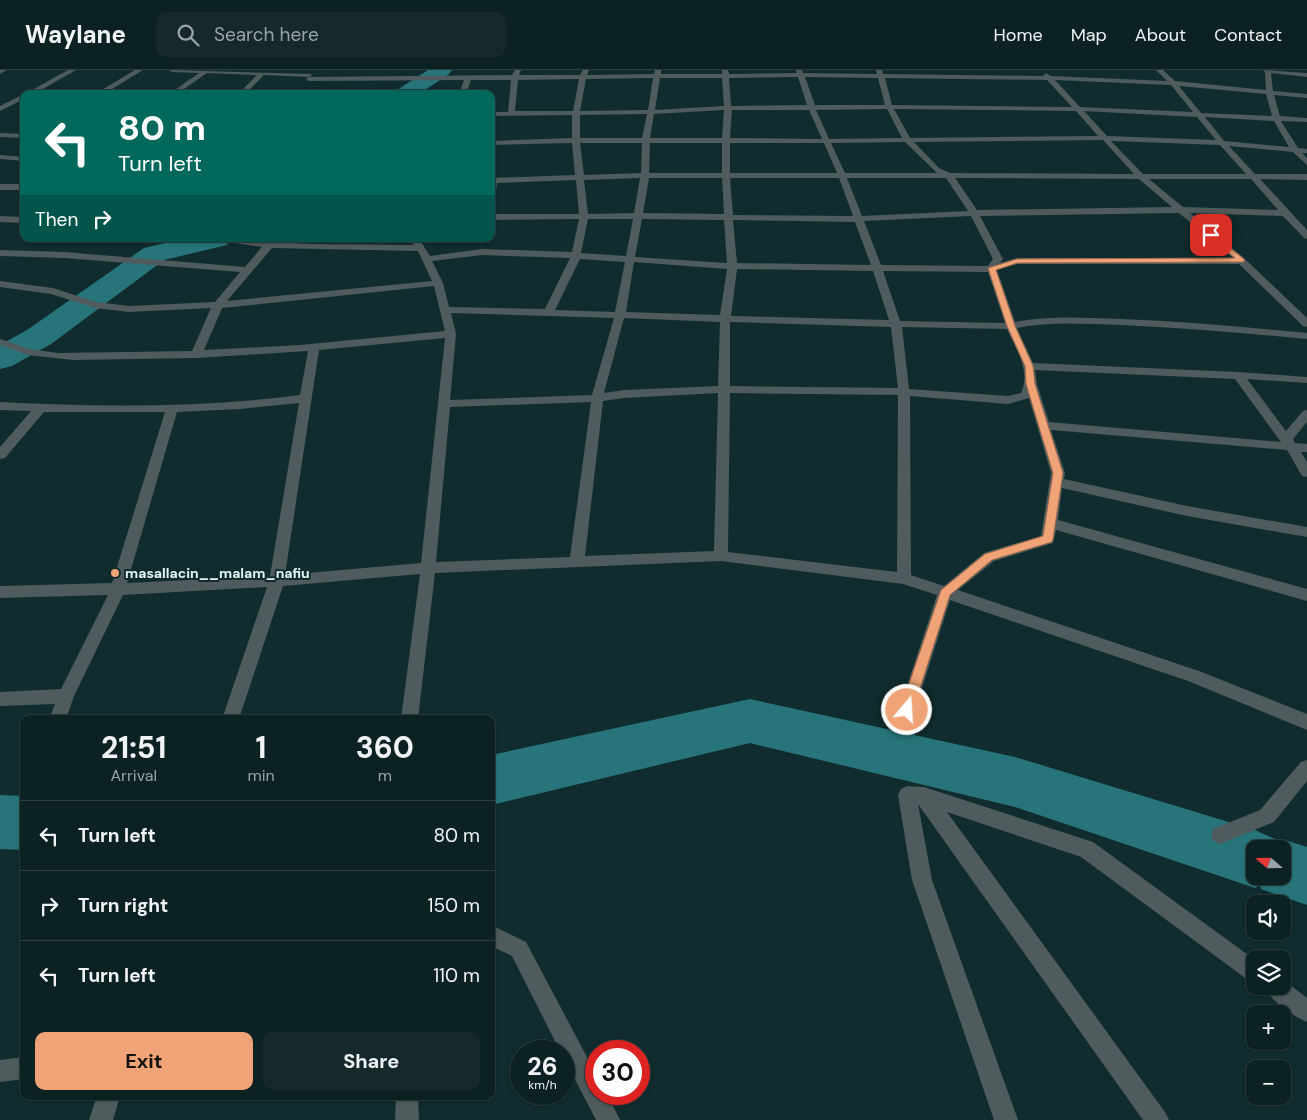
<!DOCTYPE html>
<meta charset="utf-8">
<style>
body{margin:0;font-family:"DM Sans",sans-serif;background:#15292a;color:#f1f3f6;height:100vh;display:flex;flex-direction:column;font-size:19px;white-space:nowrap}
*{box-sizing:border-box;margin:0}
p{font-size:16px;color:#9aa3a5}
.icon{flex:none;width:28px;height:28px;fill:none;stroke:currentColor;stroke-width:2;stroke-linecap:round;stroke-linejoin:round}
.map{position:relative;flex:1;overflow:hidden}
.sheet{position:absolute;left:20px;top:645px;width:475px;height:385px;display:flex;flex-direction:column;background:#0c2122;border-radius:10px;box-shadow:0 1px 4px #0004,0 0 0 1px #2c3e40}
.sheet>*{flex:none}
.top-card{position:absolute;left:20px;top:20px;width:475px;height:152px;border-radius:10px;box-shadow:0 1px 4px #0004,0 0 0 1px #2c3e40;background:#00695c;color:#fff;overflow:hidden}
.needle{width:32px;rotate:290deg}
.controls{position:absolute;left:1246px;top:770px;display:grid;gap:10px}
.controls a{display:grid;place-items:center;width:45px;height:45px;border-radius:10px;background:#0c2122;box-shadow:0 1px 4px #0004,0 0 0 1px #2c3e40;font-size:25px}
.speed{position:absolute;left:510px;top:970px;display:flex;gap:10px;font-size:25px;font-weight:700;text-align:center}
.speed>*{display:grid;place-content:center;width:65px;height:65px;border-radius:50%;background:#0c2122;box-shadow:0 1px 4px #0004,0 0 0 1px #2c3e40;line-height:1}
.speed small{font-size:12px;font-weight:400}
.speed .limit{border:8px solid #d22;background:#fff;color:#111}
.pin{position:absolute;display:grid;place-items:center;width:42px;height:42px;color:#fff;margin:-21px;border-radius:10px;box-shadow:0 2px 8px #0006}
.me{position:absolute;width:55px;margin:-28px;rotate:18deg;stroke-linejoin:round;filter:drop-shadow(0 0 4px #0008)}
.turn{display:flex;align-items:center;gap:18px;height:105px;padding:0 15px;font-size:22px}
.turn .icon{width:65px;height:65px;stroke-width:2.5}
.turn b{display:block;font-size:35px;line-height:42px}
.then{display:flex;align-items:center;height:48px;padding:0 15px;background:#0003;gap:10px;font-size:19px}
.eta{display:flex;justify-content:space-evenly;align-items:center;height:85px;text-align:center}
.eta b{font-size:30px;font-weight:700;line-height:35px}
.cta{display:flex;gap:10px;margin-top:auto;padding:10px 15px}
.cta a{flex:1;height:58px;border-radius:10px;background:#efa376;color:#111;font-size:20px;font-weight:700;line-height:58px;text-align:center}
.cta a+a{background:#15292a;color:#f1f3f6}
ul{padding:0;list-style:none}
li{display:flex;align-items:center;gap:15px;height:70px;padding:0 15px;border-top:1px solid #2c3e40}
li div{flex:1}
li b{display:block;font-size:19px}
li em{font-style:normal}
header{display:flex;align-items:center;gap:30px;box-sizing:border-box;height:70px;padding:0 25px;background:#0c2122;border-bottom:1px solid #2c3e40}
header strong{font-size:24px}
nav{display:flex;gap:28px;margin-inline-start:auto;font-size:18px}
.search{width:350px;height:45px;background:#15292a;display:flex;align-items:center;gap:12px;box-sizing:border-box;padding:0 18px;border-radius:10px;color:#9aa3a5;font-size:19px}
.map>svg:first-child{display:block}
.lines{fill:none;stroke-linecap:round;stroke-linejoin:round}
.river{fill:#27757a;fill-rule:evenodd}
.minor{fill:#4f5b5c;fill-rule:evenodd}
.route{fill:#efa376;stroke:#9b6a4d}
.poi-dot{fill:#efa376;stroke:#102c2e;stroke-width:2}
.labels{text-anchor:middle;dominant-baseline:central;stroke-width:4;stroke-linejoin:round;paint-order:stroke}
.poi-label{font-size:14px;font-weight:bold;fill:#e3f3f4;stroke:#102c2e;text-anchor:start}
</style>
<header>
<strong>Waylane</strong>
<div class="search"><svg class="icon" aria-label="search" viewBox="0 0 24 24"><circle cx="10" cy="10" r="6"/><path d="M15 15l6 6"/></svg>Search here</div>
<nav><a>Home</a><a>Map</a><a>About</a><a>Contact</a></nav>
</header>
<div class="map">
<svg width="1307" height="1050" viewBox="0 0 1307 1050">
<rect width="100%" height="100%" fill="#102c2e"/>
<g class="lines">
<g class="river">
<polygon points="428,0 452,0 449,4 419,24 394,24 397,20"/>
<polygon points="182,169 231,169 227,175 164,190 51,274 12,296 0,299 0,275 27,260 144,178"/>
<path d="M 750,629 L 1015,687 L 1255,760 L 1275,769 L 1276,771 L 1282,769 L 1307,777 L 1307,835 L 1261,819 L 1260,815 L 1255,818 L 1015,737 L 750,673 L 491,735 L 491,685 ZM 1255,779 L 1282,779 L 1282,806 L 1255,806 Z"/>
<polygon points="0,725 24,726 24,780 0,779"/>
</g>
<g class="minor">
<polygon points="0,0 7,0 0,4"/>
<polygon points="68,0 76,0 34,24 25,24"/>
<polygon points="135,0 143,0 104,24 95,24"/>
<path d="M 169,0 L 311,4 L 312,5 L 309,7 L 512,5 L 515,0 L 521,0 L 519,5 L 580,5 L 583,0 L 589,0 L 587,5 L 654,4 L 655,0 L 661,0 L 661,4 L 722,4 L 722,0 L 728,0 L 729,4 L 797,3 L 796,0 L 802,0 L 803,3 L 877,4 L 876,0 L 882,0 L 883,4 L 1043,6 L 1046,3 L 1051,6 L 1167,11 L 1156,0 L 1163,0 L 1175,11 L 1266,20 L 1265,2 L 1263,0 L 1307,3 L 1307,7 L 1271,3 L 1273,21 L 1307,24 L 1307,28 L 1274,25 L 1280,46 L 1307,48 L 1307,52 L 1281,51 L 1298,78 L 1307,79 L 1307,83 L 1302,83 L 1307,88 L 1307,95 L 1293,82 L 1229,76 L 1255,104 L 1307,104 L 1307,110 L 1260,109 L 1307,160 L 1307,169 L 1304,168 L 1283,146 L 1190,143 L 1245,189 L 1307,248 L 1307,257 L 1303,256 L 1239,194 L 1017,194 L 997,200 L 1015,252 C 1050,245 1085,248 1121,249 C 1183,251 1245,257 1307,263 L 1307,269 C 1245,263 1183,258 1120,255 C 1086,254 1051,251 1017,258 L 1033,293 L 1238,302 L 1307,307 L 1307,313 L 1247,309 L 1286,361 L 1303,341 L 1307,340 L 1307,352 L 1293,369 L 1295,373 L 1307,374 L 1307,382 L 1301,382 L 1307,392 L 1307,407 L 1302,406 L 1287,380 L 1051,360 L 1065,403 L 1064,409 L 1187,436 L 1307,457 L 1307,467 L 1187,446 L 1062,418 L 1058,450 L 1307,519 L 1307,531 L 1056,460 L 1053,473 L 994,491 L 958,520 L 1199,601 L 1307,644 L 1307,660 L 1188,611 L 950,530 L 915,640 L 913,645 L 907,647 L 901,645 L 899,640 L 937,525 L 903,514 L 721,491 L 435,503 L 418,649 L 401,649 L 420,504 L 283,516 L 239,649 L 222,649 L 267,517 L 123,525 L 74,626 L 66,649 L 49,649 L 55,634 L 0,636 L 0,622 L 61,619 L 108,525 L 0,528 L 0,516 L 112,513 L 165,342 L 44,342 L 5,388 L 0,389 L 0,377 L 31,341 L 0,340 L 0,332 C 100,337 201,338 300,325 L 308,281 L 196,288 L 73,290 L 28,285 L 0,275 L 0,269 L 29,279 L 58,283 L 192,281 L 211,238 L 129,242 L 95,238 L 51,224 L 0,217 L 0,211 L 53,218 L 96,232 L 129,236 L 215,232 L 240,202 L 64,188 L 0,186 L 0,180 L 64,182 L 245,197 L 262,177 L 227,172 L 222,169 L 312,174 L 414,175 L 409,169 L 419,169 L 430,186 L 482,179 L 572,182 L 579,149 L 491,150 L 491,144 L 579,144 L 576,110 L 497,113 L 495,130 L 491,133 L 491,108 L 575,105 L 572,73 L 491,75 L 491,71 L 572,68 L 572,45 L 491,46 L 491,42 L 508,42 L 511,10 L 471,10 L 466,24 L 459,24 L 464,10 L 309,11 L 306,9 L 309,7 L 264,5 L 245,24 L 238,24 L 257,5 L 207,3 L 177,24 L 169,24 L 199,3 L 172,2 ZM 798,7 L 807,35 L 731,36 L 729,8 ZM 805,7 L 878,8 L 885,35 L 815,35 ZM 653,8 L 648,40 L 580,41 L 586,9 ZM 660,8 L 722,8 L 724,36 L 655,40 ZM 885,8 L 1047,10 L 1072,37 L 892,35 ZM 579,9 L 573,41 L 515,41 L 518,10 ZM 1055,10 L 1171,15 L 1193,42 L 1080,37 ZM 1179,16 L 1266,24 L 1272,46 L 1201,43 ZM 887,39 L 902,68 L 829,69 L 816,40 ZM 894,39 L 1076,41 L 1098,66 L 910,68 ZM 724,40 L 722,68 L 650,68 L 654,44 ZM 732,40 L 809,40 L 822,69 L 730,68 ZM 1084,41 L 1197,47 L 1216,70 L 1107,66 ZM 647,44 L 642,68 L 580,68 L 580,45 ZM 1205,47 L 1274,51 L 1289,77 L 1224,71 ZM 1103,70 L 1134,104 L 950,103 L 939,98 L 914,72 ZM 1111,71 L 1220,75 L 1246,104 L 1143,104 ZM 905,72 L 937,103 L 845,103 L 831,73 ZM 580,73 L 642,73 L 641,103 L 584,105 ZM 650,73 L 722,73 L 722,103 L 649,103 ZM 730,73 L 824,73 L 837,103 L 730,103 ZM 640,108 L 634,143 L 588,144 L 584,110 ZM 649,108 L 722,108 L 724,144 L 643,143 ZM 730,108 L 839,108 L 853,146 L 733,145 ZM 847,108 L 946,108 L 968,141 L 862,146 ZM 955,108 L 1139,109 L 1172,137 L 977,140 ZM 1149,109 L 1251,109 L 1278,140 L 1183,137 ZM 1179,143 L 1233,188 L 1017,188 L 1000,193 L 1003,189 L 980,146 ZM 971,146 L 993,189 L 988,196 L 881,195 L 864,151 ZM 588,149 L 633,149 L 626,186 L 581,183 ZM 642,149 L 724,150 L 727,193 L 635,187 ZM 733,150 L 855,152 L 871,195 L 737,193 ZM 272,178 L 418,181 L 432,211 L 227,231 ZM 482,185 L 570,188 L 545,239 L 449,237 L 443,213 L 432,191 ZM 580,189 L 625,192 L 615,242 L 555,240 ZM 634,192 L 727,199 L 720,245 L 626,242 ZM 737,199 L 873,201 L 889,250 L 731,246 ZM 883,201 L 988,202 L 1005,253 L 900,251 ZM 434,216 L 445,261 L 300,275 L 204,280 L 222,238 ZM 451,243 L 614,248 L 592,325 L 450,330 L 456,264 ZM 624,248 L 720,252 L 718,316 L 624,320 L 604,323 ZM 730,252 L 891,257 L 898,318 L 730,316 ZM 902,257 L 1007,259 C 1016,279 1031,301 1021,323 L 1008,326 L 909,319 ZM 445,268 L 421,493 L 285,505 L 319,280 ZM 1035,300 L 1235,309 L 1281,372 L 1049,352 L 1037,314 ZM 718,323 L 714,481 L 585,486 L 603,331 L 624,328 ZM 730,323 L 898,325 L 897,502 L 728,482 ZM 910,326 L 1008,334 L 1029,328 L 1051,403 L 1041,466 L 984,483 L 944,516 L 911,505 ZM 591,332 L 570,487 L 436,492 L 450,337 ZM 299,333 L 270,506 L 127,513 L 177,342 L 240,339 Z"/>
<polygon points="24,24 24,29 0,41 0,36"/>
<polygon points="0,63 24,64 24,68 0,67"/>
<polygon points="0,85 24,87 24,91 0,89"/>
<rect x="0" y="114" width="24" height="6"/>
<polygon points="0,146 24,147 24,153 0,152"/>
<polygon points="1307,690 1307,711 1274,752 1220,774 1213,771 1211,765 1213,759 1260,740 1301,692"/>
<polygon points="907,716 924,717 1093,772 1255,890 1255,914 1248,910 1081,787 947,742 1165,1042 1169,1050 1143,1050 918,734 932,810 1018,1050 994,1050 912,810 898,725 901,719"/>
<polygon points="491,855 526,872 596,1004 596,1024 607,1024 620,1050 596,1050 564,988 564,981 560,981 512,886 491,876"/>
<path d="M 1282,909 L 1307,928 L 1307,952 C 1293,946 1270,931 1264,916 L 1282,916 Z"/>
<polygon points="24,987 24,1009 0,1012 0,990"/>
<polygon points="97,1026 120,1026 113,1050 89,1050"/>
<polygon points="396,1026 418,1026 419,1050 395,1050"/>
</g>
</g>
<polygon class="route" points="1211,163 1244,189 1244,192 1017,193 996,200 1015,256 1033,296 1035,314 1063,403 1053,469 1052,472 992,490 950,525 913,640 911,644 907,645 902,644 900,640 941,520 985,484 1043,466 1053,403 1026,314 1025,296 1007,256 988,198 1017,189 1235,188 1209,167 1209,164"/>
<circle class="poi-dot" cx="115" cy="503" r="5"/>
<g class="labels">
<g class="poi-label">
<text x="125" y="503">masallacin__malam_nafiu</text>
</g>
</g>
</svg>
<div class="controls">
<a><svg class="needle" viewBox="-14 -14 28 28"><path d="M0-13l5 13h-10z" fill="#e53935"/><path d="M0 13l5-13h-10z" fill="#9aa3a5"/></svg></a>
<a><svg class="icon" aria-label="sound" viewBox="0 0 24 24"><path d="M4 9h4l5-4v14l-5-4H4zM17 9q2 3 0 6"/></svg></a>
<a><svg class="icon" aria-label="layers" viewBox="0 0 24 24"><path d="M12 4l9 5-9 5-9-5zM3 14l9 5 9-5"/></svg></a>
<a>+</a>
<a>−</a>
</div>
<div class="speed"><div>26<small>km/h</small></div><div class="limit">30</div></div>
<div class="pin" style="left:1211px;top:165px;background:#d93025"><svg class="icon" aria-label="arrive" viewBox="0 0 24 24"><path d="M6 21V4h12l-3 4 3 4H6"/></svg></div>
<svg class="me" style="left:907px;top:640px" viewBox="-20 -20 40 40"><circle r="17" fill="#efa376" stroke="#fff" stroke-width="3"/><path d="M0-11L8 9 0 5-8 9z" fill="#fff"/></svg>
<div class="top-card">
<div class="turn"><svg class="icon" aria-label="left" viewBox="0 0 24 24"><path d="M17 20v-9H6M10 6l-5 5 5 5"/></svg><div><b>80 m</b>Turn left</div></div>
<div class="then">Then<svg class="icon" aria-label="right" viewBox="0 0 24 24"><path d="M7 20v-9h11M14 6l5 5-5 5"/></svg></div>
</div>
<section class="sheet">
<div class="eta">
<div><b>21:51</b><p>Arrival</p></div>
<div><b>1</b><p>min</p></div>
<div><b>360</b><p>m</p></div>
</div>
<ul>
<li><svg class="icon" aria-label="left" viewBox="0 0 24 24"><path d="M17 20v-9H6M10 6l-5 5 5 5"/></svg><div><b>Turn left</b></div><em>80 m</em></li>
<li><svg class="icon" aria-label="right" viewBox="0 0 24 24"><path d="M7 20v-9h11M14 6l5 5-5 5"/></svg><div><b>Turn right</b></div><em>150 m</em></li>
<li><svg class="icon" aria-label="left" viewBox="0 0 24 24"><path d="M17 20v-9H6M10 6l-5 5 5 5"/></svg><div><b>Turn left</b></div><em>110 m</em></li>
</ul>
<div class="cta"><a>Exit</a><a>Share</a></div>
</section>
</div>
